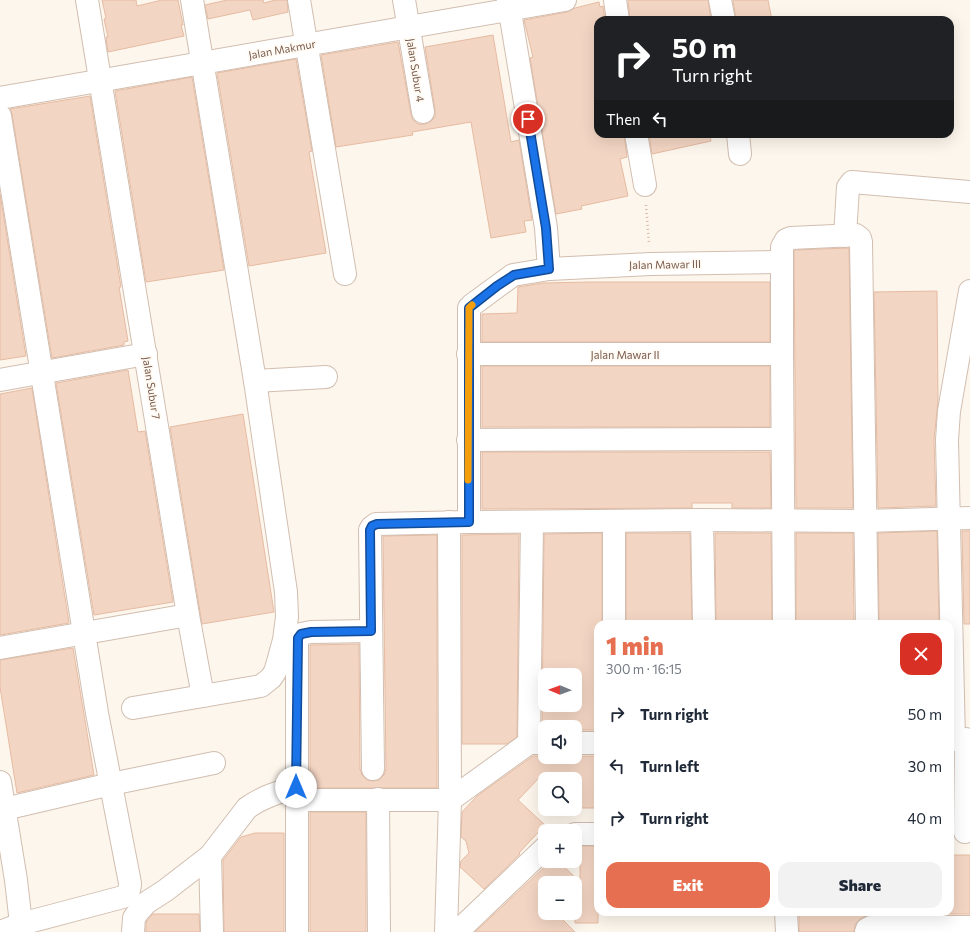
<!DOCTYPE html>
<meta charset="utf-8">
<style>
body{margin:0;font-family:Commissioner,sans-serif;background:#f2f2f3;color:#1f2937;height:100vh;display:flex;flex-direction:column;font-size:15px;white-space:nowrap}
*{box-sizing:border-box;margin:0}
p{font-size:13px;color:#747a83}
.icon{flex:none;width:22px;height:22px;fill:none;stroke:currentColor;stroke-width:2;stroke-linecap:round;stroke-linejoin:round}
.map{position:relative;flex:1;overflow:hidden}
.drawer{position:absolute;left:594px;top:620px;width:360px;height:296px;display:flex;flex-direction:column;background:#fff;border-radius:12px;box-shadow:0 4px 16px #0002}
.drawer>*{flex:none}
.banner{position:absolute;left:594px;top:16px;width:360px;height:122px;border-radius:12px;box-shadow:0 4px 16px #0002;background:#202124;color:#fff;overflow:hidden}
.needle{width:26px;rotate:271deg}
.fabs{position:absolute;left:538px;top:668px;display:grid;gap:8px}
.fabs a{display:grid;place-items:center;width:44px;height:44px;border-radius:8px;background:#fff;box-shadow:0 4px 16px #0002;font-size:20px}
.pin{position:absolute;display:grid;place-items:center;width:34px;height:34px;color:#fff;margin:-17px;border:2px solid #fff;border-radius:50%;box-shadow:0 1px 4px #0007}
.me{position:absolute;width:44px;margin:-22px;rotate:0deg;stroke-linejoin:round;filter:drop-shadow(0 0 3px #0008)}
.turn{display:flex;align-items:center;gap:14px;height:84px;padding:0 12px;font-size:18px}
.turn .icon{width:52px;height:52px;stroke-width:2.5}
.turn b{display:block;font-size:28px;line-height:34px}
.then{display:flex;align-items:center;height:38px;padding:0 12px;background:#0003;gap:8px;font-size:15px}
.round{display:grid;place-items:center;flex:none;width:42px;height:42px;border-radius:12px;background:#f2f2f3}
.headline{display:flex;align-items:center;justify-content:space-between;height:68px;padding:0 12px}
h1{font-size:24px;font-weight:800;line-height:30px;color:#e76f51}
.primary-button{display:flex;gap:8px;margin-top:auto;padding:8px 12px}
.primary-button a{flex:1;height:46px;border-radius:12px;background:#e76f51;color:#fff;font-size:16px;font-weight:800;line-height:46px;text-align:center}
.primary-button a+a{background:#f2f2f3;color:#1f2937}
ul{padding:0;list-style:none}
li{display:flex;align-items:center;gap:12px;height:52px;padding:0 12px}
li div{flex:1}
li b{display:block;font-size:15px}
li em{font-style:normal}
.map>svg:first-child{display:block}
.building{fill:#f3d5c3;stroke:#e6bba3;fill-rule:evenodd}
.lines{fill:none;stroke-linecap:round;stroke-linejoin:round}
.minor-casing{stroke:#d1beb0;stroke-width:24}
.path{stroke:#d9b8a5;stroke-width:2.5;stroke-dasharray:1 3;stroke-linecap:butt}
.minor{stroke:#fff;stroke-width:22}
.route-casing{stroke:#114b97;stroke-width:10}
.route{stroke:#1a73e8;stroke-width:7}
.slow{stroke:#f59e0b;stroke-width:7}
.labels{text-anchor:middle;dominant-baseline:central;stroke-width:3.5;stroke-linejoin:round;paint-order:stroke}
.street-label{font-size:11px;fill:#7a5c4d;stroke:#fffaf3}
</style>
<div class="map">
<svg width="970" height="932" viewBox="0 0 970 932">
<rect width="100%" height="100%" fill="#fdf6ec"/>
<g class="building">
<polygon points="102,0 136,0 137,6 162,0 178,0 183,25 181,25 184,36 108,52 106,37 108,37 104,19 106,18"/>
<polygon points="227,0 263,0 264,3 275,0 287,0 288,12 253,20 250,10 208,19 205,5"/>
<polygon points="628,0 708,0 711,20 630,20"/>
<polygon points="733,0 768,0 772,20 736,20"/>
<polygon points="599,2 600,7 603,6 605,20 598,20 598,134 624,134 627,157 620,159 628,196 581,206 582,209 556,214 530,58 533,57 524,20 567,12 575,8"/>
<polygon points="493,35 511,142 519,140 532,220 524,221 526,232 491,238 471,122 412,132 413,135 336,147 321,55 398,42 411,114 413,120 418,124 425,124 431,121 435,117 435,110 425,47"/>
<polygon points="296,59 312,151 309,152 326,253 249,266 217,73"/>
<polygon points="192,77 224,270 146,282 115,91"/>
<polygon points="90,96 121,287 119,287 128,341 124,342 124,345 52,358 12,114 10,109"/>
<polygon points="649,134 710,134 711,141 652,154"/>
<polygon points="0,194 26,356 0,360"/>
<polygon points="849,248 853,508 796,508 794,250"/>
<polygon points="589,282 770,282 770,342 482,342 482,314 517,313 518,287 543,283"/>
<polygon points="937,291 938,401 934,440 936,506 878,508 874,292"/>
<rect x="482" y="366" width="288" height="61"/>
<polygon points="128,370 138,432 145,431 173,602 94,615 56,383"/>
<polygon points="32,388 69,623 0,635 0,394"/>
<polygon points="243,414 274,612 202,624 170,427"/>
<polygon points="482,452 770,452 771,508 732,508 732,503 692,503 692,508 482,509"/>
<polygon points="937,531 939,624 879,624 878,533"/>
<polygon points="962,531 970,531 970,624 964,624"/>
<path d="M 602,533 L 602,624 L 598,624 L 598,730 L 575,730 L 575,727 L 545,727 L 545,730 L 542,730 L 544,534 ZM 545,675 L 575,675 L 575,705 L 545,705 Z"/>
<polygon points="626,533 690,533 692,624 626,624"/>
<polygon points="715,533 771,533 772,624 716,624"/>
<polygon points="796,533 853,533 854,624 796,624"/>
<polygon points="519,534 517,737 507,744 462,744 462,535"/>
<polygon points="437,535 437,788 310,788 310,645 359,644 360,769 362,775 367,780 373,781 379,780 384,775 386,769 383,536"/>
<polygon points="73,648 94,775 17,793 0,687 0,660"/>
<rect x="950" y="752" width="3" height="59"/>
<polygon points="533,756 545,756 545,757 598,756 598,808 575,808 575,779 538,779 518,800 545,825 519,853 520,854 484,889 460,867 461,861 469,853 466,841 461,837 462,812 477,796"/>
<rect x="310" y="812" width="56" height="120"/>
<polygon points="255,833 284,833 284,932 224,932 223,860 241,837"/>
<polygon points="580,846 598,846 598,923 575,923 575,883 545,883 545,913 556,913 575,932 475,932 551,861 558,861 580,882"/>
<rect x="950" y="855" width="20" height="59"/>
<polygon points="799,912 936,912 936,914 871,915 865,916 858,921 855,925 854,932 799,932"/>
<polygon points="153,914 199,914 200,932 146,932 146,922"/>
</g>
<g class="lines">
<defs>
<g id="minor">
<polyline points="87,0 188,615 203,696"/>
<polyline points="299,0 345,274"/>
<polyline points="404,0 423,112"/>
<polyline points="508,0 546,228 549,269"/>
<polyline points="615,0 618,20"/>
<polyline points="720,0 724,20"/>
<polyline points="0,98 565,0"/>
<path d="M 0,116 L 97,713 L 130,883 C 130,889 129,894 123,897 L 21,924"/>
<polyline points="636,134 645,185"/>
<polyline points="738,134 740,154"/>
<polyline points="845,236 848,187 852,182 970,192"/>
<polyline points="468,354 782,354"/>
<polyline points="0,380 146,354"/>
<polyline points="255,381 326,377"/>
<polyline points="468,440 782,439"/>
<polyline points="702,520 704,624"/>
<polyline points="469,522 469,308 472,305 513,275 549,269 651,264 781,262"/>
<polyline points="614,624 614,521"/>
<polyline points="784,624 782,354 782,247 786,240 791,238 856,235 860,238 861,242 867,624"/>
<polyline points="0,648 188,615"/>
<polyline points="133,708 261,686 271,678 275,672 278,662 284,640 287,617 286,592 255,381 192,0"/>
<polyline points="954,740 947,440 949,411 970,291"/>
<polyline points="529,743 532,522"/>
<polyline points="575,743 598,743"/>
<polyline points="373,769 370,530 372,527 376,524 469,522 702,520 864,521 970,518"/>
<polyline points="0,782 16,880 21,924 0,932"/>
<polyline points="378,799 379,932"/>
<polyline points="297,800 450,800 529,743 545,743"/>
<polyline points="0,810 111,784 214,763"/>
<polyline points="965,832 966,739"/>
<polyline points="575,834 598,834"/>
<polyline points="210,856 212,932"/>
<polyline points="786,912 787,932"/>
<path d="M 133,932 L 134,918 L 138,912 L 146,903 L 166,890 L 210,856 L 247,808 C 262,797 279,792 296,787"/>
<polyline points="297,932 297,640 301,634 311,632 371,631"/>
<polyline points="446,932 450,800 449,522"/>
<polyline points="457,932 545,848"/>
<polyline points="866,932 867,929 871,927 970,927"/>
</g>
</defs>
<use href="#minor" class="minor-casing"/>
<polyline class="path" points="646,205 649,244"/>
<use href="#minor" class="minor"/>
</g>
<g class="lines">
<defs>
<polyline id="route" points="296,787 298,638 301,634 311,632 371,631 370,530 372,526 377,524 469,522 469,308 497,286 514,275 549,269 546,228 528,119"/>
</defs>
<use href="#route" class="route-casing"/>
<use href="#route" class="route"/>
<polyline class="slow" points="468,480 469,308 472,305"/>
</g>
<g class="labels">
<g class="street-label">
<text transform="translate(282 49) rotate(-10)">Jalan Makmur</text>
<text transform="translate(416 70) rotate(81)">Jalan Subur 4</text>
<text transform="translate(665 264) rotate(-1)">Jalan Mawar III</text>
<text x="625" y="354">Jalan Mawar II</text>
<text transform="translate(152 388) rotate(81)">Jalan Subur 7</text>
</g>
</g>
</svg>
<div class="fabs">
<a><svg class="needle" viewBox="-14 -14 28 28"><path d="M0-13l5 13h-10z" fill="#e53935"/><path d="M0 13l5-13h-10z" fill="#747a83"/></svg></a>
<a><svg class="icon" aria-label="sound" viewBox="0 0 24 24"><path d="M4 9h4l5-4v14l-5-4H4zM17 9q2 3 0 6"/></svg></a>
<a><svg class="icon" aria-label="search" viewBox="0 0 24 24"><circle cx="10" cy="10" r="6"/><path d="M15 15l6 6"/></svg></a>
<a>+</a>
<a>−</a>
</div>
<div class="pin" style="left:528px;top:119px;background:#d93025"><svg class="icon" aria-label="arrive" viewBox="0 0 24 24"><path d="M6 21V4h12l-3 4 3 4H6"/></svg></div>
<svg class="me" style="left:296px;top:787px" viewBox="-20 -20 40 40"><circle r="19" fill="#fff"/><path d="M0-13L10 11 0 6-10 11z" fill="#1a73e8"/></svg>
<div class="banner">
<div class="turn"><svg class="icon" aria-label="right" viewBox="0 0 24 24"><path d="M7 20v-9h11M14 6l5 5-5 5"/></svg><div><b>50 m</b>Turn right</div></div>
<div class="then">Then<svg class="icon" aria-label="left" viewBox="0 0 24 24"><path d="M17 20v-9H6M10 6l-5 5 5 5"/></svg></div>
</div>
<section class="drawer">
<div class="headline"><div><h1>1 min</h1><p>300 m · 16:15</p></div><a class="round" style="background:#d93025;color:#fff"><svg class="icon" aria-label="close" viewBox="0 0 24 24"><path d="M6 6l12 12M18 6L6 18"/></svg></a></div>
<ul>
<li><svg class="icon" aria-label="right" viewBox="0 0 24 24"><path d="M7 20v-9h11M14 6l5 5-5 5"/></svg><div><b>Turn right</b></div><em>50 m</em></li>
<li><svg class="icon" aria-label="left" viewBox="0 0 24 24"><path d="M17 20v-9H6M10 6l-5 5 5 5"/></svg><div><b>Turn left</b></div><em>30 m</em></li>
<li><svg class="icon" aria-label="right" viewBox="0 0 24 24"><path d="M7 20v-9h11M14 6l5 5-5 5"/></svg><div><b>Turn right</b></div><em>40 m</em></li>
</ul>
<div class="primary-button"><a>Exit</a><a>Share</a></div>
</section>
</div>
